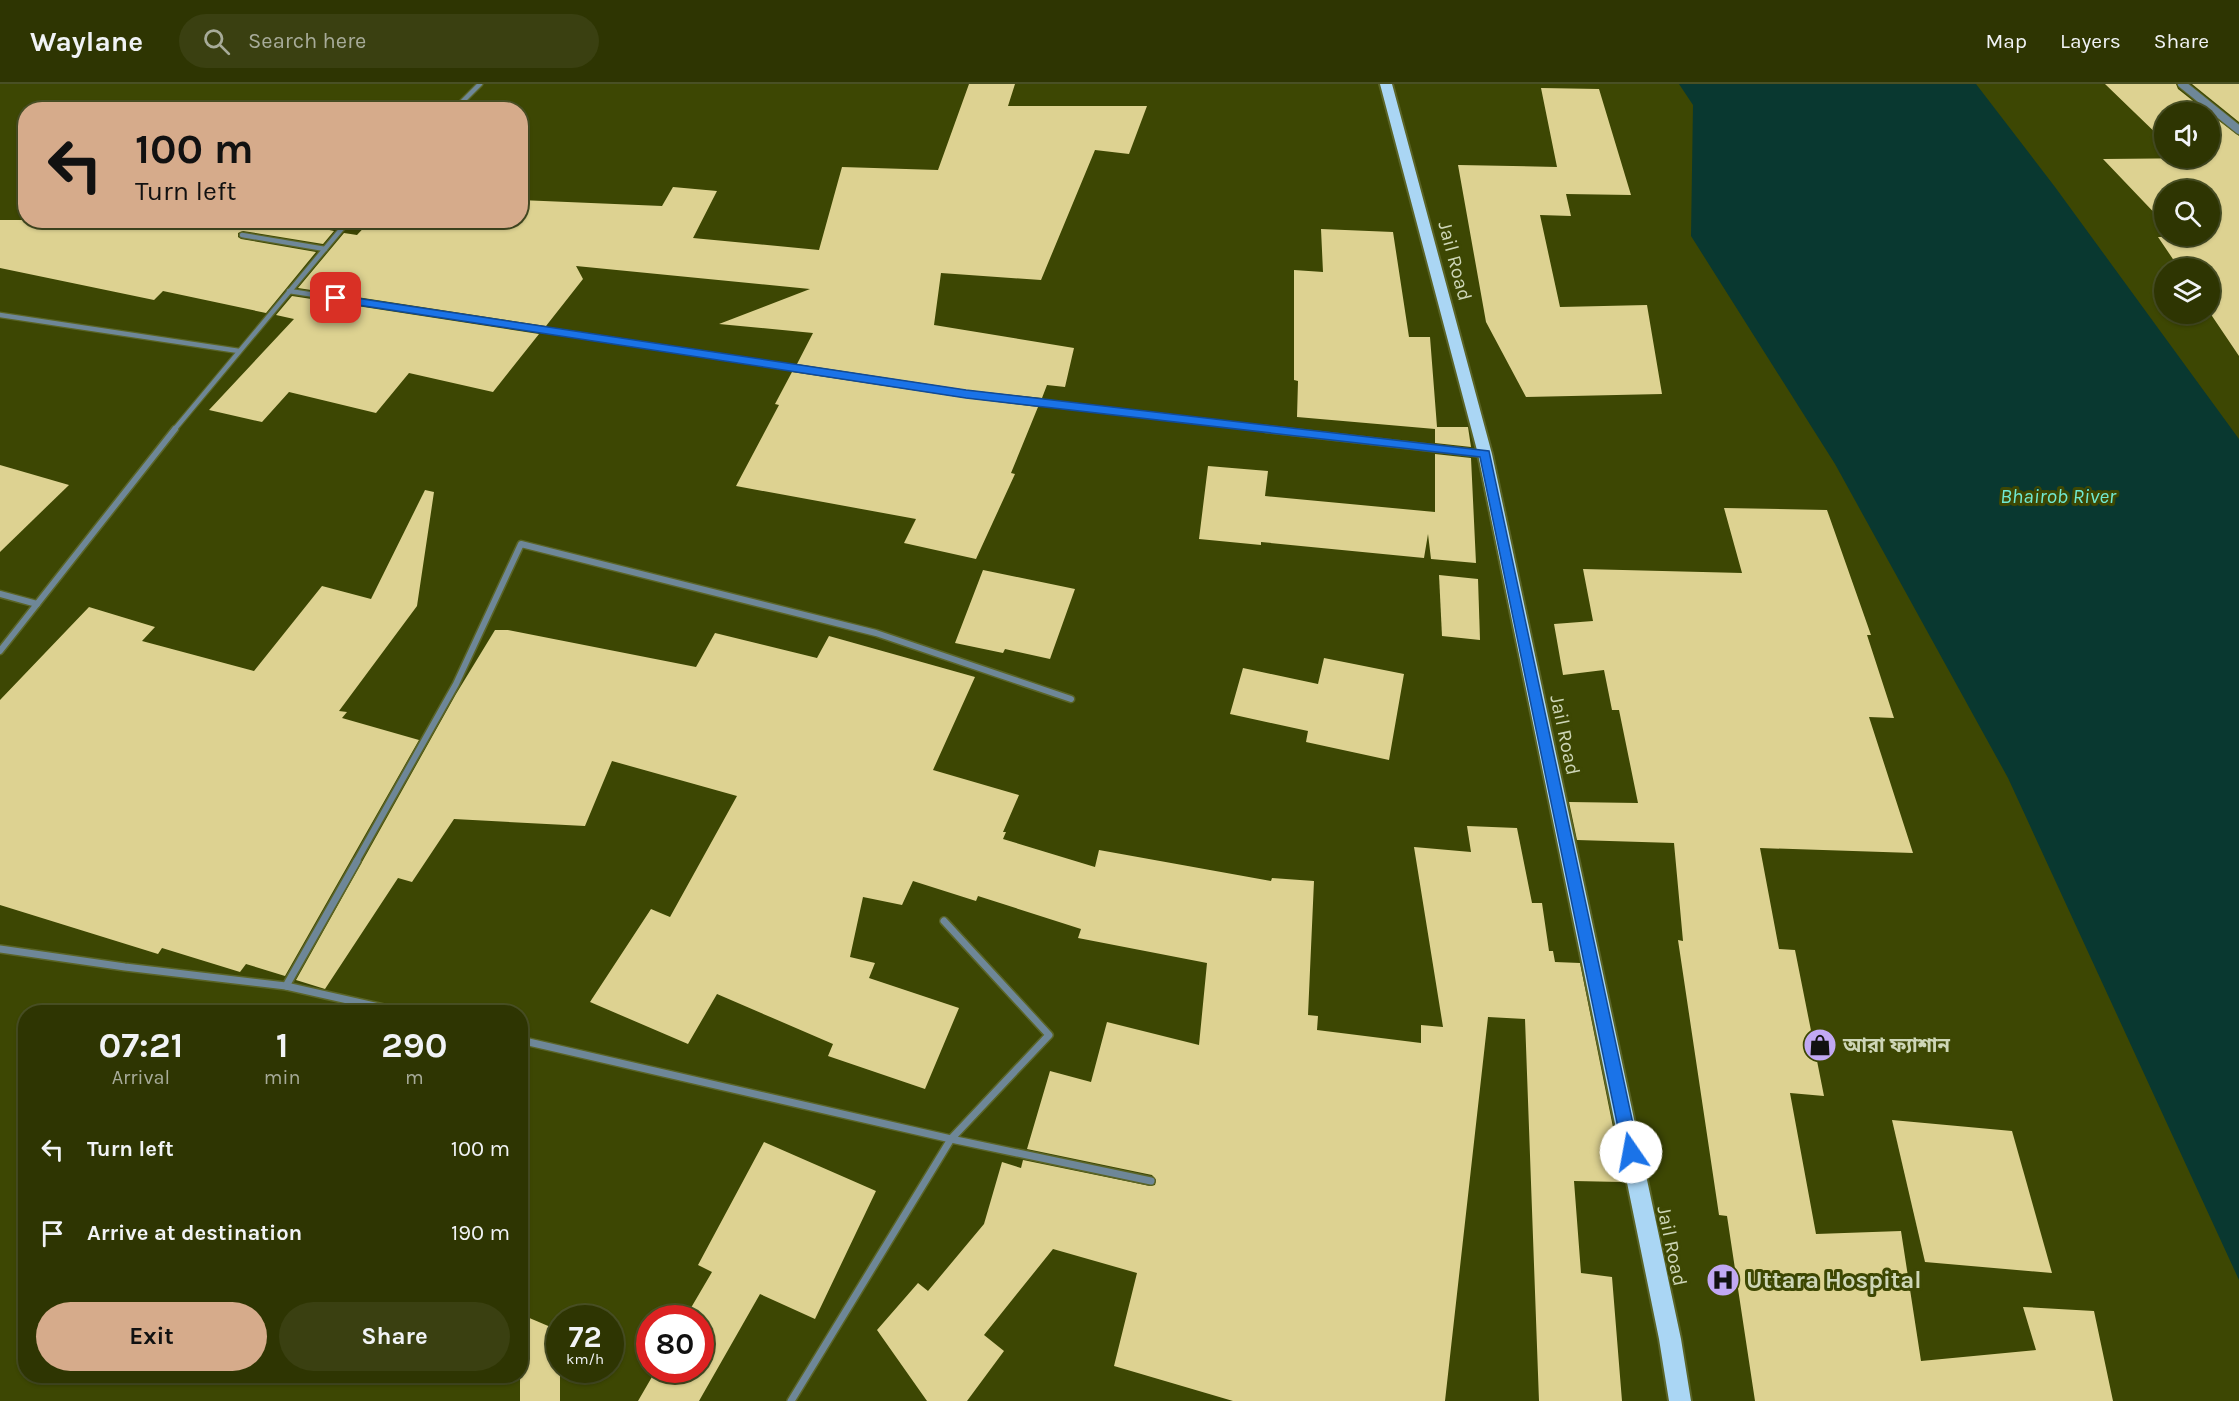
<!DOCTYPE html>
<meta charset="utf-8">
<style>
body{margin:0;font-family:Karla,"Noto Sans Bengali",sans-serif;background:#3a4011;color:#f1f3f6;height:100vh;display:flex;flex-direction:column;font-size:22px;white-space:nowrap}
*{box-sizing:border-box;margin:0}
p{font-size:20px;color:#a7ab99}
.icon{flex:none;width:33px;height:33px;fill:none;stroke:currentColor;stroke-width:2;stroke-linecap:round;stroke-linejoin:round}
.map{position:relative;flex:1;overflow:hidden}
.details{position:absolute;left:18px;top:921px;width:510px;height:378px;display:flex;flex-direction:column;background:#2e3502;border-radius:24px;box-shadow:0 2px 4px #0004,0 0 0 2px #495024}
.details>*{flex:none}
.banner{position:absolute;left:18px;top:18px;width:510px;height:126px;border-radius:24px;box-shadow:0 2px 4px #0004,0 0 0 2px #495024;background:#d6ab8b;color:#111;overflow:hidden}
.fabs{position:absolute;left:2154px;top:18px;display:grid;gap:12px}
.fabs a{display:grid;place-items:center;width:66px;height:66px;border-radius:50%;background:#2e3502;box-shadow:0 2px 4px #0004,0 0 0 2px #495024;font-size:30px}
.speed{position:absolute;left:546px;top:1221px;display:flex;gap:12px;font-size:30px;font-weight:700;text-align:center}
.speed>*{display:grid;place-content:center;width:78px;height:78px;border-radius:50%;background:#2e3502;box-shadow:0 2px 4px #0004,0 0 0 2px #495024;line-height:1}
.speed small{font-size:15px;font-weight:400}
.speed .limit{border:9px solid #d22;background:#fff;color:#111}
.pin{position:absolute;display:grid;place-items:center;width:51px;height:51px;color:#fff;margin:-26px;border-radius:12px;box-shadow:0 3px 9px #0006}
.me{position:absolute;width:66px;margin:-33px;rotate:348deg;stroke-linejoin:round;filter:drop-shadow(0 0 4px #0008)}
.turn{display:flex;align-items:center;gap:21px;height:126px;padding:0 18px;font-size:27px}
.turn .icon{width:78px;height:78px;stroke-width:2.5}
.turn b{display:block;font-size:42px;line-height:51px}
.eta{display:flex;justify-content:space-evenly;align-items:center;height:102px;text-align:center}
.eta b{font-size:36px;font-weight:700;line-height:42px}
.button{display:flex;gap:12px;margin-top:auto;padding:12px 18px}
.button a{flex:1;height:69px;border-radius:36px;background:#d6ab8b;color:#111;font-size:24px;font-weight:700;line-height:69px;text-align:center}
.button a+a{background:#3a4011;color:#f1f3f6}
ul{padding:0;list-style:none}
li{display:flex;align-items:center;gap:18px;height:84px;padding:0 18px}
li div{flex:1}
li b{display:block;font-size:22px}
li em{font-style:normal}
header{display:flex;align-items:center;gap:36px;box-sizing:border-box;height:84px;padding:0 30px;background:#2e3502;border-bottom:2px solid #495024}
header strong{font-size:28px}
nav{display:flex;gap:33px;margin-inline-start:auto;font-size:21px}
.search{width:420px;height:54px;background:#3a4011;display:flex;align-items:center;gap:15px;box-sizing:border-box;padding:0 21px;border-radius:33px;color:#a7ab99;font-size:22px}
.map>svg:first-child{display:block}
.water{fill:#093830}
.building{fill:#ddd291}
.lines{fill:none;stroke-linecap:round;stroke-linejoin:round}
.minor-far2-casing{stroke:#5a6427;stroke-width:7}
.minor-far1-casing{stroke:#5a6427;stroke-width:9}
.minor-casing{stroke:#5a6427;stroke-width:10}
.tertiary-casing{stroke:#5a6427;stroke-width:10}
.trunk-casing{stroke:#5a6427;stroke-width:4}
.minor-far2{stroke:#6e8798;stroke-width:4.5}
.minor-far1{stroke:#6e8798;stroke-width:6}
.minor{stroke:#6e8798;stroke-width:7}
.tertiary{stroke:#6e8798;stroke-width:8}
.trunk{fill:#aad6f4;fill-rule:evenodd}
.route{fill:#1a73e8;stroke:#114b97;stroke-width:1.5}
.labels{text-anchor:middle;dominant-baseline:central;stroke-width:6;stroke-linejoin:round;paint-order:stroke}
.street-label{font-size:20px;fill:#ced6b7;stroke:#3d4703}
.poi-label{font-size:20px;font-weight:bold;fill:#ced6b7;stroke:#3d4703;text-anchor:start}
.water-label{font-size:21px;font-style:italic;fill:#70e9d2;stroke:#3d4703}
.near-poi-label{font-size:24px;font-weight:bold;fill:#ced6b7;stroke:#3d4703;text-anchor:start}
</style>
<header>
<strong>Waylane</strong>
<div class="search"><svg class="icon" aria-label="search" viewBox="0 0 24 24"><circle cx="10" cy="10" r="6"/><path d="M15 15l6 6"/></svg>Search here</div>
<nav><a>Map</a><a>Layers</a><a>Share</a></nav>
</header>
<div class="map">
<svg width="2239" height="1317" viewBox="0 0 2239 1317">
<rect width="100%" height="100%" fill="#3d4703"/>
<polygon class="water" points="1679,0 1976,0 2055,103 2239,355 2239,1196 2008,694 1835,380 1691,152 1693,21"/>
<g class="building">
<polygon points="969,0 1015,0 1008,22 1147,22 1129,70 1095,66 1041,196 941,189 934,241 1074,264 1065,303 1047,301 1042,314 967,306 797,280 813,249 719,240 810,205 576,182 583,195 546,242 298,204 344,149 357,151 371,136 520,136 520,116 662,122 673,103 717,107 693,154 819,166 842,83 938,86"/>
<polygon points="2105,0 2176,0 2178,5 2207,28 2164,28 2164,57"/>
<polygon points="2192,0 2239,0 2239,38"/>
<polygon points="1541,4 1599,5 1631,111 1566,110 1571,132 1540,131 1560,223 1647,221 1662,310 1526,313 1486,238 1458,81 1557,83"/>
<polygon points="2210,30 2239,52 2239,272 2210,229 2210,184 2179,184 2158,153 2210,152 2210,106 2164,106 2164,139 2103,75 2210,74"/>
<polygon points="0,136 284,136 334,147 323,160 243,147 238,149 238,153 241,155 316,168 266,229 163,207 154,216 0,184"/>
<polygon points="1321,145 1393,148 1409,253 1430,253 1437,343 1468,343 1471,363 1435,359 1435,345 1297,333 1298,297 1294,296 1294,186 1323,188"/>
<polygon points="292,212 539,250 493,308 409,289 376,329 289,308 262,338 209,326 294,235 276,231"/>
<polygon points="792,288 965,314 1038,323 1011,389 1015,390 976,475 904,459 916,435 736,402 779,321 775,320"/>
<polygon points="1435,370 1471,374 1476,479 1431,475 1428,450 1424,474 1261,458 1261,461 1199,455 1208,382 1268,387 1265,412 1435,428"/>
<polygon points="0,381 69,401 0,468"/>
<polygon points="425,406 434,408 417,522 339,627 347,628 342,634 419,656 285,892 246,880 240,888 162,864 158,870 0,821 0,616 89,523 155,543 142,557 254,587 322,502 371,515"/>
<polygon points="1724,424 1827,426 1871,551 1867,551 1894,634 1869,633 1913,769 1760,764 1779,865 1795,866 1824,1012 1790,1009 1816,1150 1901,1147 1921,1277 2036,1266 2023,1223 2094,1227 2113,1317 1755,1317 1727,1132 1719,1131 1678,856 1683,857 1674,759 1577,756 1569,718 1638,719 1619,626 1612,626 1604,586 1563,591 1554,540 1593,537 1583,485 1742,489"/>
<polygon points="983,486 1075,505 1050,575 1005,565 1003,569 955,559"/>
<polygon points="1439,491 1478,495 1480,556 1442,552"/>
<polygon points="495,546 508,546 696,583 715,549 817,574 829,552 975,593 933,686 1019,711 1003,748 1006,748 1003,755 1095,783 1099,766 1271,797 1272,794 1314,797 1308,931 1318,932 1317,946 1421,959 1421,941 1443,943 1414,763 1471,768 1467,742 1517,744 1532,819 1542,819 1549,867 1553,867 1555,878 1580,879 1614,1048 1622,1098 1574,1097 1581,1189 1612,1193 1622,1317 1539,1317 1525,935 1488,933 1445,1317 1233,1317 1114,1282 1137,1189 1053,1165 984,1251 1004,1267 967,1317 927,1317 877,1246 918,1199 928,1207 984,1140 1002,1078 1021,1084 1023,1076 1150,1102 1155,1101 1156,1096 1152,1091 1027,1065 1050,987 1091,998 1107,938 1199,961 1207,879 1078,854 1081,845 978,812 976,817 913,797 902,821 863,813 850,873 875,879 869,894 959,924 925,1005 828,972 833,960 717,910 688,960 590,918 651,825 670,833 737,712 612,677 585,742 454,735 412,798 398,794 325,905 296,896 456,610"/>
<polygon points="1324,574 1404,590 1389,676 1306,658 1308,647 1230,630 1243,584 1318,600"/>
<polygon points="1892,1036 2012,1047 2052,1189 1925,1178"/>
<polygon points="764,1058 876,1107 815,1235 760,1210 699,1317 638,1317 656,1286 700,1286 700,1234 685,1234 712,1188 698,1181"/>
<polygon points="520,1230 560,1247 560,1317 520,1317"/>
</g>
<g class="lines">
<defs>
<g id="minor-far2">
<polyline points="454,26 480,0"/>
<polyline points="242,151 325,165"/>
<polyline points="289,207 966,310 1279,346"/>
<polyline points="0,231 239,267"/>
<polyline points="174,346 349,136"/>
</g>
<g id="minor-far1">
<polyline points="1266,345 1484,370"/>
<polyline points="0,510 37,520"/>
<polyline points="0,567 175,345"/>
<polyline points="356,778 456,600 521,460 876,549 1071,615"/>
</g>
<g id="minor">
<polyline points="0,865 125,883 286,902 401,928"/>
<polyline points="286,902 357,777"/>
<polyline points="520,956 951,1055 1151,1097"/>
<polyline points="791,1317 951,1055 1049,951 944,837"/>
</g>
<polyline id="tertiary" points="2182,0 2239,46"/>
<polygon id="trunk" points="1380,0 1392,0 1492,370 1681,1255 1691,1317 1669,1317 1659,1255 1478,370"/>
</defs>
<use href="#minor-far2" class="minor-far2-casing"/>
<use href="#minor-far1" class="minor-far1-casing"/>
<use href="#minor" class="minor-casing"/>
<use href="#tertiary" class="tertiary-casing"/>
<use href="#trunk" class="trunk-casing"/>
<use href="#minor-far2" class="minor-far2"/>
<use href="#minor-far1" class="minor-far1"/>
<use href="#minor" class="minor"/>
<use href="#tertiary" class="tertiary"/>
<use href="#trunk" class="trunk"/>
</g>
<polygon class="route" points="336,211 966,306 1489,367 1639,1068 1637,1074 1631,1076 1625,1074 1623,1068 1480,373 966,314 332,217 332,212"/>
<defs>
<symbol id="shop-disc" viewBox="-11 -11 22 22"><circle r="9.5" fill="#c1a8f3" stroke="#3d4703"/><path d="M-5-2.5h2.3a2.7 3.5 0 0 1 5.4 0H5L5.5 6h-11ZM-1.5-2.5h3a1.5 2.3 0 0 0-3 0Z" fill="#111"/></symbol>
<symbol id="hospital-disc" viewBox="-11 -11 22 22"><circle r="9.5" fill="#c1a8f3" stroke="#3d4703"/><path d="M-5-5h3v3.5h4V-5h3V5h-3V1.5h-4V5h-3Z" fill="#111"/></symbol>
</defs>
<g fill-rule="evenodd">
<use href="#shop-disc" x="1801" y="942" width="38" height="38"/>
<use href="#hospital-disc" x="1704" y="1177" width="38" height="38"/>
</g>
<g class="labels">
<g class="street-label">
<text transform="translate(1455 177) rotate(75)">Jail Road</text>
<text transform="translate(1565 651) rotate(78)">Jail Road</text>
<text transform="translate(1672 1162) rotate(78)">Jail Road</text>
</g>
<g class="poi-label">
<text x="1843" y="961">আরা ফ্যাশান</text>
</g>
<g class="water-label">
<text x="2058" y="412">Bhairob River</text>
</g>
<g class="near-poi-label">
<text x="1746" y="1196">Uttara Hospital</text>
</g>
</g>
</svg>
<div class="fabs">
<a><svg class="icon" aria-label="sound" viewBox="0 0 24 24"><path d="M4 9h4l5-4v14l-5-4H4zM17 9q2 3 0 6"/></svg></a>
<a><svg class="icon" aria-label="search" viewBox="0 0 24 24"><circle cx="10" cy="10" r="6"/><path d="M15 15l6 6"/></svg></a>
<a><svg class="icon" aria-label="layers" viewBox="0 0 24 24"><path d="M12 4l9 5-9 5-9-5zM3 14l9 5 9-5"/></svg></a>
</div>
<div class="speed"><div>72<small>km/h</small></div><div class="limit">80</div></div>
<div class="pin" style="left:336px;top:214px;background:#d93025"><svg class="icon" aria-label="arrive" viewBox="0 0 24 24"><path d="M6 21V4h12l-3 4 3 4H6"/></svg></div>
<svg class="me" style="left:1631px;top:1068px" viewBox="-20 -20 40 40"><circle r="19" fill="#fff"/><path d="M0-13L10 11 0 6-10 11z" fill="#1a73e8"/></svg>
<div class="banner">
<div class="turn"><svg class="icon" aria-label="left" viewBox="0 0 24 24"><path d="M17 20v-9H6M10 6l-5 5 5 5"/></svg><div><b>100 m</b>Turn left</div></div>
</div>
<section class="details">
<div class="eta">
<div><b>07:21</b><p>Arrival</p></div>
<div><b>1</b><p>min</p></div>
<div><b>290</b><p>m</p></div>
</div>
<ul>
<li><svg class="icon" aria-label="left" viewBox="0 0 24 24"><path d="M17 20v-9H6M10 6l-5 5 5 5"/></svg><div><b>Turn left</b></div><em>100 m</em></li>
<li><svg class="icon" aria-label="arrive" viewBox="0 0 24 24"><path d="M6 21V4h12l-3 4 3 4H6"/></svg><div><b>Arrive at destination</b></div><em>190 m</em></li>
</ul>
<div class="button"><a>Exit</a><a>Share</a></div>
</section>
</div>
